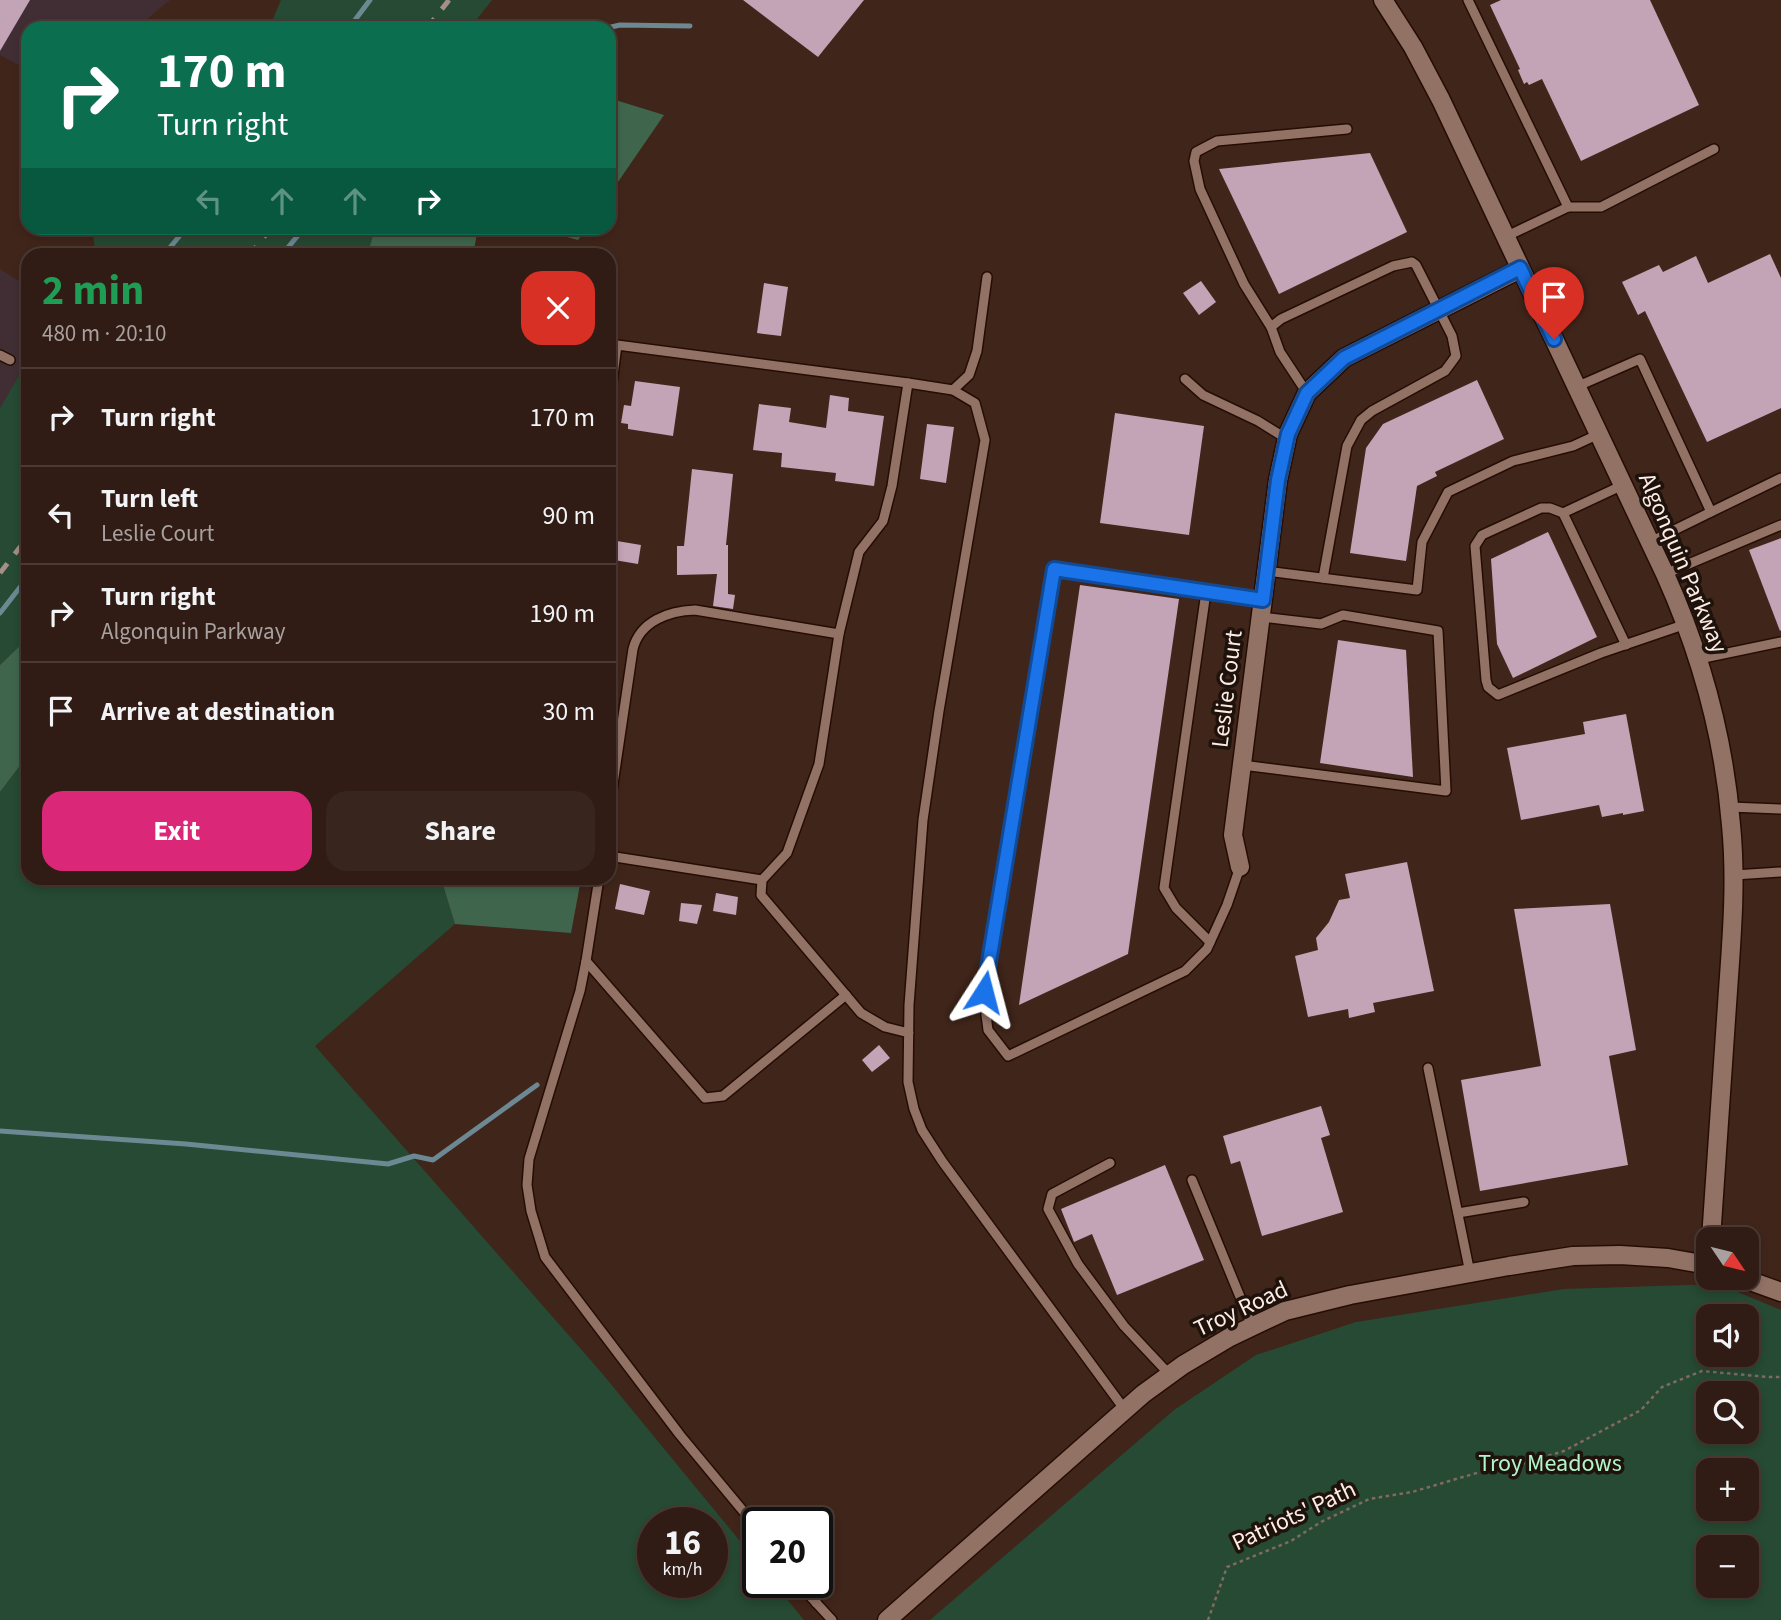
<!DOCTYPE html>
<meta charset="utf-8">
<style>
body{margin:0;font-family:"Source Sans 3",sans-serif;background:#38251d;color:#f1f3f6;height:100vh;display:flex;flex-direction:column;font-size:26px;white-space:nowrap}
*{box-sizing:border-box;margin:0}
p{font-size:23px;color:#a8a1a0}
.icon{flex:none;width:38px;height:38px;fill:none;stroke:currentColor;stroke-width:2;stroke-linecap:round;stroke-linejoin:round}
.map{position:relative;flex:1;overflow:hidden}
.panel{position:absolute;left:21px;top:248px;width:595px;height:637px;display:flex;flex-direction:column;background:#301c14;border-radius:21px;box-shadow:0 4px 10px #0003,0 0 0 2px #4b3a34}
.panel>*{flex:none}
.guide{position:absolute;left:21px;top:21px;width:595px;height:214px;border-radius:21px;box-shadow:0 4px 10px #0003,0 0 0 2px #4b3a34;background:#0b6e4f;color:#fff;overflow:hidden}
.needle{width:46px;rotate:125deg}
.fabs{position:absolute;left:1696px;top:1227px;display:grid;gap:14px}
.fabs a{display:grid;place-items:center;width:63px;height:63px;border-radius:14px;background:#301c14;box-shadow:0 4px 10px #0003,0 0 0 2px #4b3a34;font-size:35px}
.speed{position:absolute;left:637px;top:1507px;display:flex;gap:14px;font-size:35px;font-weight:700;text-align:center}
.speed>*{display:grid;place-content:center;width:91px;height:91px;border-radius:50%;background:#301c14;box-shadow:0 4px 10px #0003,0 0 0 2px #4b3a34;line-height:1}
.speed small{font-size:18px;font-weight:400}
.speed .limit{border:4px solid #111;border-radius:10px;background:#fff;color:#111}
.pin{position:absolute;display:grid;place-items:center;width:60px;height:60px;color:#fff;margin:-72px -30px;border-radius:50% 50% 50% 0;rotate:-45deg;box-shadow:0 0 7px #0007}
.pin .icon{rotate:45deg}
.me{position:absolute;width:77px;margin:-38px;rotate:9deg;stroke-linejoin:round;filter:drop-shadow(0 0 5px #0008)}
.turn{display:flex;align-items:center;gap:24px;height:147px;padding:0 21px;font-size:32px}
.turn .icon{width:91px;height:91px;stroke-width:2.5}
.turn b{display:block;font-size:49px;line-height:60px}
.lanes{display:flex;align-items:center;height:66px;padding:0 21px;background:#0003;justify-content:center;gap:35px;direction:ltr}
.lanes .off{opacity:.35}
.round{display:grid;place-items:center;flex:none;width:74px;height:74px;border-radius:21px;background:#38251d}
.head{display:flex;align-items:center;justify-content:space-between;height:119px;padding:0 21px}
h1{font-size:42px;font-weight:700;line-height:52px;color:#1e9e55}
.primary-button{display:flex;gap:14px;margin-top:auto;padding:14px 21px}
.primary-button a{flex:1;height:80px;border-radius:21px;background:#db2777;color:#fff;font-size:28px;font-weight:700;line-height:80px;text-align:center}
.primary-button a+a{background:#38251d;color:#f1f3f6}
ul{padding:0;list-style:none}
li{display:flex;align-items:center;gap:21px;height:98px;padding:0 21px;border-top:2px solid #4b3a34}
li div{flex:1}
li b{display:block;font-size:26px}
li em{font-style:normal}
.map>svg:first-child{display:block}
.commercial{fill:#412e35}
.green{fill:#264a33;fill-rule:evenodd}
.forest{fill:#3f664d}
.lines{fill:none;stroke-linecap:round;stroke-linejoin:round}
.stream{stroke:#6c8893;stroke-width:5}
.building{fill:#c3a3b6}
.service-casing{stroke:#260d04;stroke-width:12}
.minor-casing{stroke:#260d04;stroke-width:21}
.tertiary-casing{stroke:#260d04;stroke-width:21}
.path{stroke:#826a60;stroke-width:2.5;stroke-dasharray:3.5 3.5;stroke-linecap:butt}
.service{stroke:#937266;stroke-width:9}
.minor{stroke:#937266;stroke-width:18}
.tertiary{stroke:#937266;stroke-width:18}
.rail{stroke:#a58f86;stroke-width:5;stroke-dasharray:12 12;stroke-linecap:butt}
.route-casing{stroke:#114b97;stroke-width:18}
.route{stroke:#1a73e8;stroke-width:12}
.labels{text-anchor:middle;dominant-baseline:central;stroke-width:7;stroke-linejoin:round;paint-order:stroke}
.street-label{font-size:24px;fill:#feebe4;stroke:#1e120d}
.park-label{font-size:24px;fill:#b2f5c8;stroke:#1e120d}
</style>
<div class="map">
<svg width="1781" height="1620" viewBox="0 0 1781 1620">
<rect width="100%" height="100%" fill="#40251a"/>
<g class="commercial">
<polygon points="0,0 170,0 136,28 28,28 28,70 0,55"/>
<polygon points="0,269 28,287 28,360 0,408"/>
</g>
<g class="green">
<polygon points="281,0 492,0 470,28 269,28"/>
<polygon points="92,228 375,228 368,253 365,256 96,255"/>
<polygon points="28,360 28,638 0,665 0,408"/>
<path d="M 28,755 L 28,878 L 441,879 L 455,924 L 315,1046 L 601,1372 L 758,1563 L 758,1582 L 773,1582 L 804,1620 L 0,1620 L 0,792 ZM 653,1522 L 712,1522 L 712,1582 L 653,1582 Z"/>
<path d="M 1718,1284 L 1781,1310 L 1781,1620 L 930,1620 L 1174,1410 L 1256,1355 L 1356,1322 L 1564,1289 ZM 1746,1316 L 1746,1354 L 1708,1354 L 1708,1316 ZM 1708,1393 L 1746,1393 L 1746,1432 L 1708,1432 ZM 1708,1470 L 1746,1470 L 1746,1508 L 1708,1508 ZM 1746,1547 L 1746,1586 L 1708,1586 L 1708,1547 Z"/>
</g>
<g class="forest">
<polygon points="609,98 664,115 609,195"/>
<polygon points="375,228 478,228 473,255 365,255 368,253"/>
<polygon points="537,228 587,228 578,240 537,229"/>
<polygon points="28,638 28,755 0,792 0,665"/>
<polygon points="441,879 581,879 571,933 455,924"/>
</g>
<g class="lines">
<g class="stream">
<polyline points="349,28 370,0"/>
<polyline points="607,28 620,25 690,26"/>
<polyline points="163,256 186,228"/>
<polyline points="281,256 304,228"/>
<polyline points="0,613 28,577"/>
<polyline points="0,1131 186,1144 388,1164 414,1156 433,1160 537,1085"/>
</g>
</g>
<g class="building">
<polygon points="0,0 30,0 0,51"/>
<polygon points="743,0 864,0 818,57"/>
<polygon points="1501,0 1650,0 1699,105 1581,161 1542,79 1529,85 1527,82 1524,84 1518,70 1520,69 1490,5"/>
<polygon points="1370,153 1407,232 1279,294 1219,169"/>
<polygon points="1770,254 1781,278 1781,408 1707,442 1645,311 1638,315 1622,282 1659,265 1663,272 1696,256 1708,283"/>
<polygon points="1201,281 1216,302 1199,315 1183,293"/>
<polygon points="764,283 788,287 781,336 757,333"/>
<polygon points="1477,380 1504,439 1435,472 1437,476 1417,486 1406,561 1350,553 1366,448 1383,424"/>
<polygon points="635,381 680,387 673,436 628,429 628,424 621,423 624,405 631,406"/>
<polygon points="830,395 849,398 848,411 884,416 874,486 835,481 836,473 781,467 782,453 753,450 759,404 791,408 789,422 826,428"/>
<polygon points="1115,413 1204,426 1189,535 1100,523"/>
<polygon points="927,424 954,427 946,483 920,479"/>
<polygon points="692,469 733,474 726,545 728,545 728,594 735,595 733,609 713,606 717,574 677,575 677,546 684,546"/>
<polygon points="1548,532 1597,637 1513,678 1497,644 1491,559"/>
<polygon points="1781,538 1781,630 1780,631 1749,550"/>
<polygon points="617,541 641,545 638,564 614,560"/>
<polygon points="1080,585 1179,599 1128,954 1019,1005"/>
<polygon points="1338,640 1406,650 1413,777 1320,763"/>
<polygon points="1626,714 1644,811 1623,815 1623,813 1602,817 1599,805 1521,820 1507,748 1585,734 1583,722"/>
<polygon points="1407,862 1434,991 1373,1003 1375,1012 1349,1018 1348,1009 1308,1017 1295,956 1318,950 1316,938 1329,922 1339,900 1350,898 1345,874"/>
<polygon points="620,884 650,891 644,915 615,909"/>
<polygon points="716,893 738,897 736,915 713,911"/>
<polygon points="681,903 702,905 697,924 679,921"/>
<polygon points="1610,904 1636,1050 1609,1056 1628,1165 1480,1191 1461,1080 1541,1066 1514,909"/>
<polygon points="879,1045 890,1058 872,1072 862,1060"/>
<polygon points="1321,1106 1330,1135 1321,1138 1343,1212 1262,1236 1240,1161 1231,1164 1223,1136"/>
<polygon points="1165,1165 1204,1260 1117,1295 1092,1234 1074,1242 1061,1209"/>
</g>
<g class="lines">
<defs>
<g id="service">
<polyline points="1468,0 1568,207 1601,207 1714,149"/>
<polyline points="1505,237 1568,207"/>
<polyline points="1271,327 1244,284 1200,189 1194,161 1196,152 1217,141 1347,129"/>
<polyline points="0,355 10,360"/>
<polyline points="1185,379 1203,395 1258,421 1287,439"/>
<polyline points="1576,387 1640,359 1711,512 1650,542"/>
<polyline points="953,390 969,375 977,351 987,277"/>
<polyline points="1307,393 1280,352 1271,327 1281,319 1393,266 1412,262 1416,265 1452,336 1456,356 1445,371 1372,411 1361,420 1347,446 1323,578"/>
<polyline points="609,406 617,345 908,383"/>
<polyline points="1623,485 1563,513 1550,508 1541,508 1482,535 1475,546 1486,680 1488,687 1498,695 1601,653 1686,624"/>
<polyline points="1711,512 1781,478"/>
<polyline points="1563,513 1626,645"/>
<polyline points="1266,571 1417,590 1422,542 1448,492 1513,461 1573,446 1599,434"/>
<polyline points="1665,574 1781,525"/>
<polyline points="1206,592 1164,888 1176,908 1210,942"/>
<polyline points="1699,659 1781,642"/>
<polyline points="1242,765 1446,791 1438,631 1343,615 1321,624 1261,617"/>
<polyline points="1730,807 1781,809"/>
<path d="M 609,811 L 633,649 C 640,621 669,611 695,610 L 839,634"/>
<polyline points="609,856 762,880"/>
<polyline points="1240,867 1227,905 1207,949 1185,971 1008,1056 988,1030 983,992 1054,569 1263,600"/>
<polyline points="1734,875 1781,872"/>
<polyline points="599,878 586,961 580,991 529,1159 527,1185 531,1211 545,1257 680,1435 758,1529"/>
<polyline points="586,961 705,1098 723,1096 846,995"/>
<polyline points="909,1033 885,1027 861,1013 761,895 762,880 787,853 819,764 839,634 859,552 883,521 892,486 908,383 953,390 975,403 985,440 939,711 923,820 909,1005 908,1082 914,1109 922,1130 942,1161 1125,1410"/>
<polyline points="1428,1068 1470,1273"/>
<polyline points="1110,1163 1052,1194 1048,1209 1078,1264 1124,1326 1170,1375"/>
<polyline points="1192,1180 1252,1326"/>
<polyline points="1458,1213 1524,1202"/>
<polyline points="797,1582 832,1620"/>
<polyline points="811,1582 815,1586 816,1603"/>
</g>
<polyline id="minor" points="1240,867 1233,835 1278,480 1288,434 1307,393 1344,358 1520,269"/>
<g id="tertiary">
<path d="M 1383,0 L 1413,47 L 1441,100 L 1665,574 C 1701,654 1724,738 1731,825 C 1737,885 1731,945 1727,1005 C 1721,1083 1716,1161 1711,1239"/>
<polyline points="1742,1278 1781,1292"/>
<polyline points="887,1620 1143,1394 1183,1365 1230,1337 1285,1311 1350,1295 1509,1266 1573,1256 1620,1255 1668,1258 1708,1265"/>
</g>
</defs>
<use href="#service" class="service-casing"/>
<use href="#minor" class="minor-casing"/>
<use href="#tertiary" class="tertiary-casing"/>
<polyline class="path" points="1208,1620 1227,1567 1291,1541 1321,1522 1369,1499 1412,1492 1480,1472 1505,1469 1564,1451 1641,1410 1662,1387 1702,1371 1768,1377 1781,1377"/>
<use href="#service" class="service"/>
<use href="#minor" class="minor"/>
<use href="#tertiary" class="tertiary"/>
<g class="rail">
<polyline points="427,28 449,0"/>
<polyline points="249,256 271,228"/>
<polyline points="0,573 28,537"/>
</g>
</g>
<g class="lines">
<defs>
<polyline id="route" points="984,992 1054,569 1263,600 1278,480 1288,434 1307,393 1344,358 1520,268 1554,339"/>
</defs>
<use href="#route" class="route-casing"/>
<use href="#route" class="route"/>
</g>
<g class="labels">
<g class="street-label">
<text transform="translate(1683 563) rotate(67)">Algonquin Parkway</text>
<text transform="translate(1227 689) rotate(-83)">Leslie Court</text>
<text transform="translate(1241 1309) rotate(-25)">Troy Road</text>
<text transform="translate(1294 1516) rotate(-25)">Patriots' Path</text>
</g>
<g class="park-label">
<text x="1550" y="1463">Troy Meadows</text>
</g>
</g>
</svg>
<div class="fabs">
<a><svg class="needle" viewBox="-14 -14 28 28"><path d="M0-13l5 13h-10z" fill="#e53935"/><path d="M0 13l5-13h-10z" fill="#a8a1a0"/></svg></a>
<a><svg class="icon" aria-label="sound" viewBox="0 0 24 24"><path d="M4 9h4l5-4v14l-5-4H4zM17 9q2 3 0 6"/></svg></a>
<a><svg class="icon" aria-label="search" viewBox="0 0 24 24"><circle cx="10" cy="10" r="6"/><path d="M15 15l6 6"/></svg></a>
<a>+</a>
<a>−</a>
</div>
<div class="speed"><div>16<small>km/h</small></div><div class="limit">20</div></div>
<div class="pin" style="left:1554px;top:339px;background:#d93025"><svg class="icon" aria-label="arrive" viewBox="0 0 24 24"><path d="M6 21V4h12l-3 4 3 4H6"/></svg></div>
<svg class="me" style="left:984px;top:992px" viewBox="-20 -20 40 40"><path d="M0-17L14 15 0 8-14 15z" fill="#1a73e8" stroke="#fff" stroke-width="4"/></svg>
<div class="guide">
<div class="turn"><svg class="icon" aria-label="right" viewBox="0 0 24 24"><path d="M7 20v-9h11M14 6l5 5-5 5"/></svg><div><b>170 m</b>Turn right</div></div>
<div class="lanes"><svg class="icon off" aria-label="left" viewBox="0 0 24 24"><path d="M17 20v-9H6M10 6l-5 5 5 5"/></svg><svg class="icon off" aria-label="ahead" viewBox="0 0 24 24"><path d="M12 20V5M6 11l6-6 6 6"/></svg><svg class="icon off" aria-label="ahead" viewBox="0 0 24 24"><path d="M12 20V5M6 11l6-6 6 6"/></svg><svg class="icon" aria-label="right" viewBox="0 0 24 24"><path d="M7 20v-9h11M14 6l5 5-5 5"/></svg></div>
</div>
<section class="panel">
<div class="head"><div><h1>2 min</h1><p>480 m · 20:10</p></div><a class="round" style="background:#d93025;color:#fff"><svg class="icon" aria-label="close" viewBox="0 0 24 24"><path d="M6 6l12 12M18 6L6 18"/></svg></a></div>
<ul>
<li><svg class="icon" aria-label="right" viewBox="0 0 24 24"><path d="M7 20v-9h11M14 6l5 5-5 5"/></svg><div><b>Turn right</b></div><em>170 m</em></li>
<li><svg class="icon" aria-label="left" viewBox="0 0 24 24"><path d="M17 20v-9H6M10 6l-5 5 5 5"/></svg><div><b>Turn left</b><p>Leslie Court</p></div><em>90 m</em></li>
<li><svg class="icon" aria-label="right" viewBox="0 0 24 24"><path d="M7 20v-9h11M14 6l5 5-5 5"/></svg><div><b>Turn right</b><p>Algonquin Parkway</p></div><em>190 m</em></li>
<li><svg class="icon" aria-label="arrive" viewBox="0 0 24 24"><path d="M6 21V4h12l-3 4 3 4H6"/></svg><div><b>Arrive at destination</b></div><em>30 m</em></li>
</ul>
<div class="primary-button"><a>Exit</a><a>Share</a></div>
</section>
</div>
